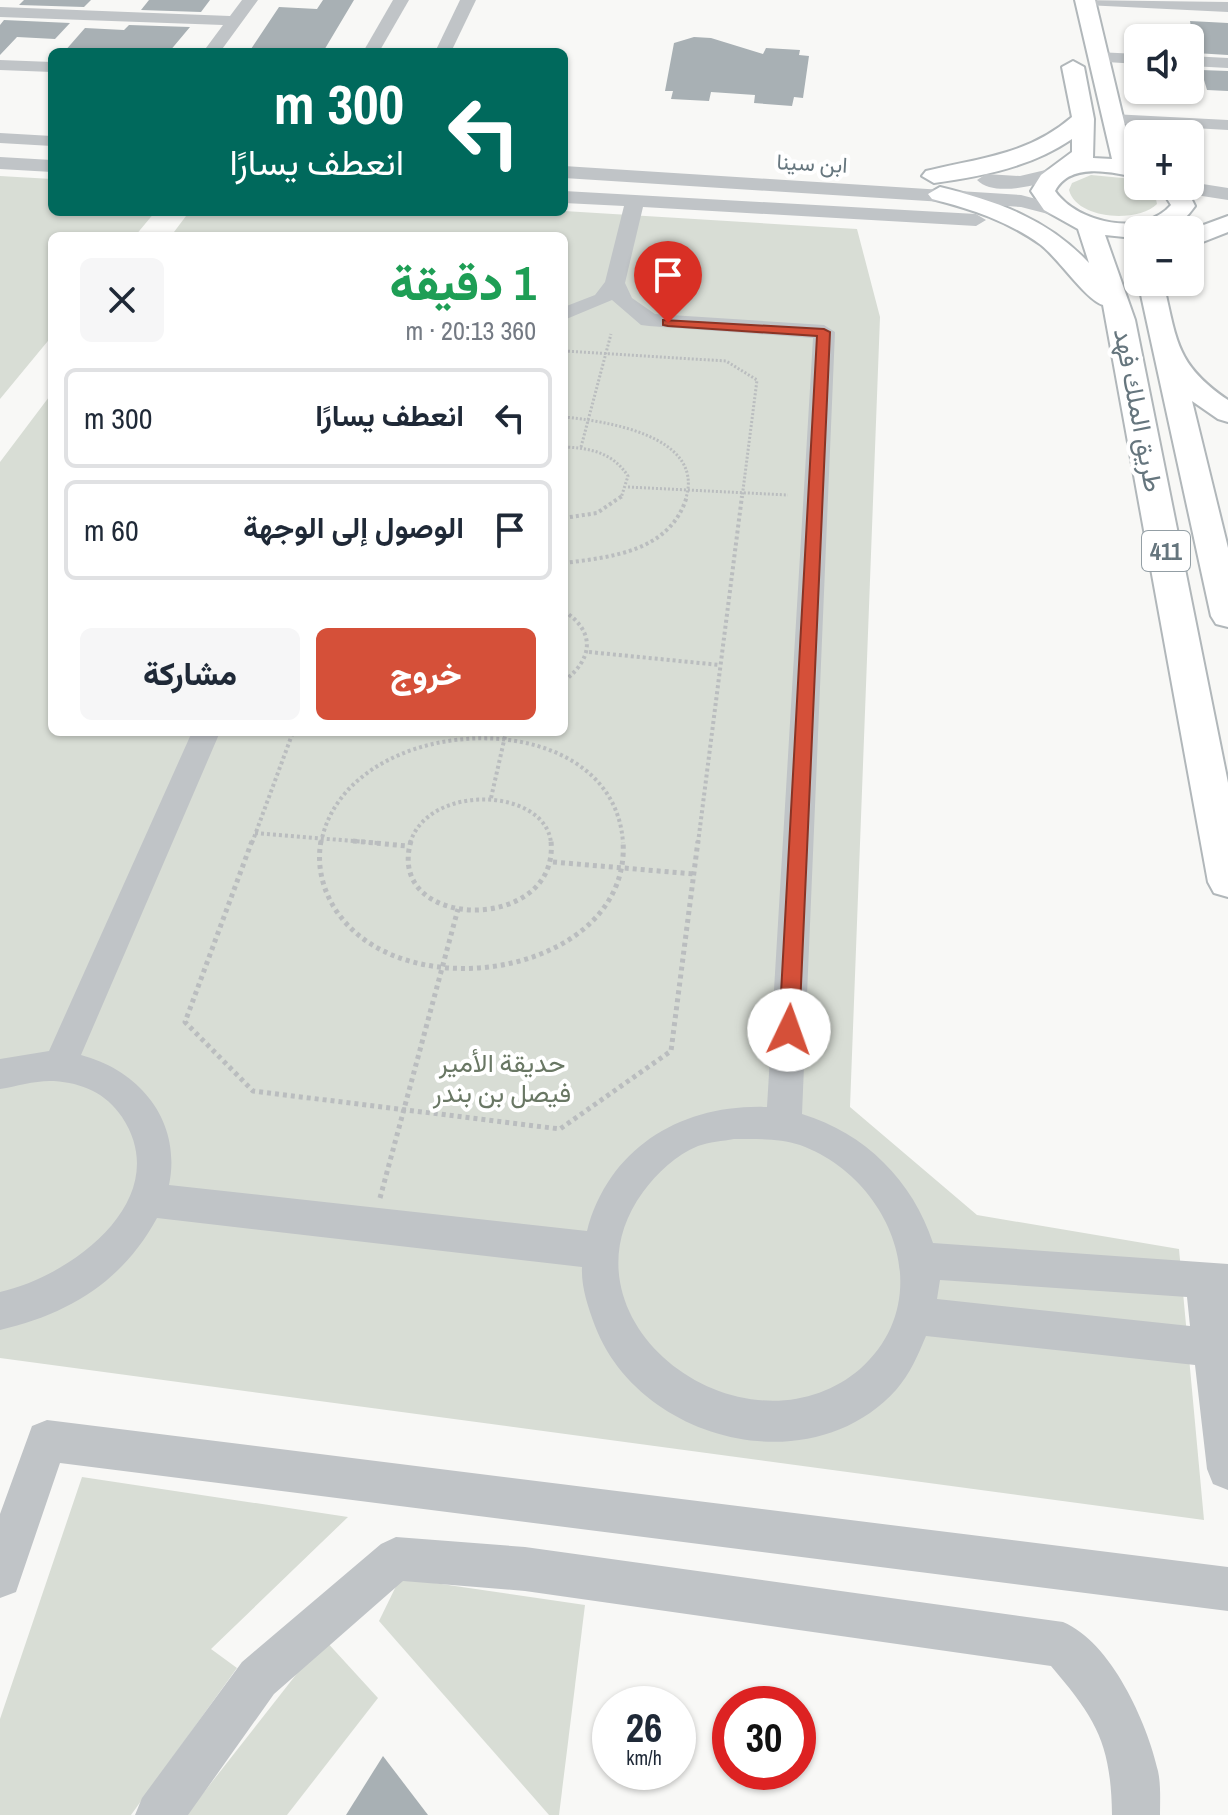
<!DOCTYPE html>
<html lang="ar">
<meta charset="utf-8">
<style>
body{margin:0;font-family:"Archivo Narrow",Vazirmatn,sans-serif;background:#f6f6f7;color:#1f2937;direction:rtl;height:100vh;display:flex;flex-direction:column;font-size:30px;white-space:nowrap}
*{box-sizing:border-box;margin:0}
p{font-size:26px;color:#747a83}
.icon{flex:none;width:44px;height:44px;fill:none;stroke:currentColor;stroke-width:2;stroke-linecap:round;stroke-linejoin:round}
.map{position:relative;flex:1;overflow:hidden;direction:ltr}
.side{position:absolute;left:48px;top:232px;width:520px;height:504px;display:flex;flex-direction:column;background:#fff;border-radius:12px;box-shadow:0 2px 6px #0004;direction:rtl}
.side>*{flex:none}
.top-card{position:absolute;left:48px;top:48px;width:520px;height:168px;border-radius:12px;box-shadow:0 2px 6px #0004;direction:rtl;background:#00695c;color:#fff;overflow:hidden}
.fabs{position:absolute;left:1124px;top:24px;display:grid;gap:16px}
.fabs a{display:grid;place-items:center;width:80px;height:80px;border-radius:12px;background:#fff;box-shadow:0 2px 6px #0004;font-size:40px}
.speed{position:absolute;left:592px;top:1686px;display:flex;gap:16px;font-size:40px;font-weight:700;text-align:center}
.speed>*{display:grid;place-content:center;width:104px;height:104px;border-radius:50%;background:#fff;box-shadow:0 2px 6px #0004;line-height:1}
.speed small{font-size:20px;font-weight:400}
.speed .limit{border:12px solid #d22;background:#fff;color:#111}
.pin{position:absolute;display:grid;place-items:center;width:68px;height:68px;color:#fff;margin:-82px -34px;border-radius:50% 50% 50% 0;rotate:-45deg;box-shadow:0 0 8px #0007}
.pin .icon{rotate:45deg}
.me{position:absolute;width:88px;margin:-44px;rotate:3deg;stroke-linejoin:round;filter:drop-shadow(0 0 6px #0008)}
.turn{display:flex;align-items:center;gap:28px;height:168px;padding:0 32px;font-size:36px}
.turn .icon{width:104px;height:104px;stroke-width:2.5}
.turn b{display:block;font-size:56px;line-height:68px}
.round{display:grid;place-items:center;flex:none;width:84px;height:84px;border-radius:12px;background:#f6f6f7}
.overview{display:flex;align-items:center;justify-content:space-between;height:136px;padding:0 32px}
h1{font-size:48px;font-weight:800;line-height:60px;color:#1e9e55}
.cta{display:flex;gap:16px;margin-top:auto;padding:16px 32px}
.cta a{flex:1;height:92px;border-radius:12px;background:#d55039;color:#fff;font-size:32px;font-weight:800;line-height:92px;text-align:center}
.cta a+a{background:#f6f6f7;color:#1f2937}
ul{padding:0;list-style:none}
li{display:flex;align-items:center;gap:24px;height:100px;margin:0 16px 12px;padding:0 16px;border:4px solid #e0e1e3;border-radius:12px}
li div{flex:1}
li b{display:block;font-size:30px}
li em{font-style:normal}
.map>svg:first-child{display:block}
.green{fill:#d8ddd5}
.building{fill:#a8b0b4}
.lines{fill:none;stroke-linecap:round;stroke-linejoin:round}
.major-casing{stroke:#b1b7ba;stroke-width:4}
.path-far2{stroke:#babdbf;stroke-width:3;stroke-dasharray:2 2;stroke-linecap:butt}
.path-far1{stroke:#babdbf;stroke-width:4;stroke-dasharray:3 3;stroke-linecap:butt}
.path{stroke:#babdbf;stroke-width:5;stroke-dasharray:4 4;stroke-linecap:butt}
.minor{fill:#c0c4c7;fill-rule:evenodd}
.major{fill:#fff;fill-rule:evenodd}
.route{fill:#d55039;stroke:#8a3425;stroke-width:2}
.labels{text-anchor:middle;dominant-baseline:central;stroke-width:8;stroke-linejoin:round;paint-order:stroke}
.far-street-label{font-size:22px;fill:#66767e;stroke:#fff}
.shield{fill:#fff;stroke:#949fa5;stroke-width:2}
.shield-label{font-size:24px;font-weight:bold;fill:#66767e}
.street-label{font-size:26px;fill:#66767e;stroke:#fff}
.park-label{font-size:26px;fill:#697764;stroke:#fff}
</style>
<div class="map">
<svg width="1228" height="1815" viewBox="0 0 1228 1815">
<rect width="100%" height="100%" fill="#f8f8f6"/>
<g class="green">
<path d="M 1091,175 L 1133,179 L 1138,181 L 1138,186 L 1154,190 L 1157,204 C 1138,223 1077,220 1069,190 L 1072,183 Z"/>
<polygon points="0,176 52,179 52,212 155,212 135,236 52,236 52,336 0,399"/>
<polygon points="564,211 857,229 880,317 850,1107 977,1215 1179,1249 1204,1520 0,1358 0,462 52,393 52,732 564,732 564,236 171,236 189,212"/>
<polygon points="82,1477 348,1517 211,1649 237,1668 131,1815 0,1815 0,1719"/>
<polygon points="400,1578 585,1605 559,1815 549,1815 379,1621"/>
<polygon points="324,1639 378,1698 287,1815 186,1815"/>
</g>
<g class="building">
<polygon points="24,0 91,0 84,7 19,5"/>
<polygon points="149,0 210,0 201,12 141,10"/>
<polygon points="323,0 354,0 323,52 249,52 279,7 317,9"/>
<polygon points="4,20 70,23 55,39 17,37 0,55 0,25"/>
<polygon points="1190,21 1228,23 1228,55 1195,53"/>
<polygon points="129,25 190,27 169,52 64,52 85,28 124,30"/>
<polygon points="694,37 711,38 763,54 766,48 800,50 799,55 809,56 803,98 794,97 792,106 754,103 755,95 711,92 709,101 671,99 673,91 665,91 674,43"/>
<polygon points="1201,70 1228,71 1228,91 1207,90"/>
<polygon points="383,1756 428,1815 346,1815"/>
</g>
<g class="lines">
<defs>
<g id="major">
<path d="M 1075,0 L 1095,0 L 1131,151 L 1138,157 L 1138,178 C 1112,172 1070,162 1055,191 C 1078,224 1143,237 1171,205 L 1159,186 L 1185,186 L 1195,206 C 1179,229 1165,230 1138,230 L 1138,237 L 1134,238 L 1105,235 L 1135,320 L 1228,783 L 1228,897 L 1214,893 L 1208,882 L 1103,305 C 1086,300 1059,259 1041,245 C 1008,221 971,209 932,199 L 928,194 L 940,187 C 997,201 1048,219 1089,263 L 1078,229 L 1044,210 L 1031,191 L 1041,175 L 1072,152 L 1072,139 C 1031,167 983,176 934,183 L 922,176 L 926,171 C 979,158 1028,155 1072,117 L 1062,67 L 1073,61 L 1084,67 L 1094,119 L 1093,158 L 1112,159 Z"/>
<polygon points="1228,216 1228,232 1190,247 1190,230"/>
<path d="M 1138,281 L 1163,282 C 1177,340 1175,364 1228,400 L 1228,422 L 1218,419 L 1192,401 L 1228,548 L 1228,627 L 1216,624 L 1211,616 Z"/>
</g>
</defs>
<use href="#major" class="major-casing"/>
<g class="path-far2">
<polyline points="564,351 726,361 757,380 742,498"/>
<path d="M 564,417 C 604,421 705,435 686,498"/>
<path d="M 564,447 C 591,448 613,453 628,476 L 621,498"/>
<polyline points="581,447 611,334"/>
<polyline points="628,487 788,495"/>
</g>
<g class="path-far1">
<polyline points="564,518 597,513 622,496"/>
<path d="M 564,563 C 613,557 671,551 687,496"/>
<path d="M 564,611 C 596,632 593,659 564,681"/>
<polyline points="589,652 720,665"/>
<polyline points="491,798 506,732"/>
<polyline points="255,833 377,843"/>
<polyline points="252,843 293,732"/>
<path d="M 321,843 C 346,709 614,698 623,843"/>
<path d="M 410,843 C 429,782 546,788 551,843"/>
<polyline points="698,843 742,496"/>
</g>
<g class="path">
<polyline points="252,841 185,1022 253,1091 560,1129 671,1051 698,841"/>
<path d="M 321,841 C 316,868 324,895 340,916 C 413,1012 632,970 623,841"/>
<polyline points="353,841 407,846"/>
<path d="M 411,841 C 384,932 560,934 551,841"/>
<polyline points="553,862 694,874"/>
<polyline points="380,1198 458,909"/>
</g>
<g class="minor">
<polygon points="242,0 258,0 220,52 203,52 223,25 0,17 0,7 230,16"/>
<polygon points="393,0 409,0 379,52 363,52"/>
<polygon points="460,0 476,0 451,52 435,52"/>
<polygon points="1077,0 1228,2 1228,12 1085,5"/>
<polygon points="1097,52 1138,54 1138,64 1091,61 1091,53"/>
<polygon points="1190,56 1228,58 1228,68 1190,66"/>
<polygon points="0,60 52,62 52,72 0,70"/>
<polygon points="1112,114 1228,120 1228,130 1106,123 1103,119"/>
<polygon points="0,133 52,136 52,146 0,143"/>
<polygon points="0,157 52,160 52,172 0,169"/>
<polygon points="564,166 1021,195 1063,206 1066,210 1056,216 1021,207 564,178"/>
<path d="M 1054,168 L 1063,174 L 1061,178 C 1039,184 995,198 977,180 L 986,174 L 1020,176 Z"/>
<polygon points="1190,182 1228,188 1228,200 1176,192 1166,186 1190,186"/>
<path d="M 564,191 L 976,214 L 986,220 L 976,226 L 643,207 L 625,283 L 632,298 L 655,314 L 824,325 L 835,332 L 802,1114 C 865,1133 913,1181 933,1243 L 1228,1264 L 1228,1490 L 1213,1484 L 1207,1469 L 1195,1365 L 926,1336 C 918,1355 910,1374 896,1390 C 810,1485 639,1441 595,1326 C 588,1307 581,1287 582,1267 L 157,1218 C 123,1281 69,1314 0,1330 L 0,1292 C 72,1276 176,1199 122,1117 C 106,1093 82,1083 54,1081 C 36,1080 18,1086 0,1089 L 0,1059 L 49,1051 L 192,732 L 220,732 L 81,1055 C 141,1071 182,1122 169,1185 L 587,1231 C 609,1147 682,1104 767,1107 L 813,338 L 649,326 L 641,325 L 612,300 L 564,320 L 564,307 L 595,295 L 605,282 L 624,206 L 564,203 ZM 734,1139 C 756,1139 779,1138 800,1145 C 891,1178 940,1298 860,1369 C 832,1393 795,1404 758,1400 C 659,1390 575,1285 643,1192 C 657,1173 676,1155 698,1146 C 709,1142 723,1141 734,1139 ZM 940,1280 L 1187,1297 L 1190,1326 L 937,1299 Z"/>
<polygon points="47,1420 1228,1567 1228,1611 60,1463 16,1592 0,1598 0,1514 32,1426"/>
<path d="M 396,1537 L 525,1547 L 1063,1622 C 1111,1642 1147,1722 1158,1771 C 1161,1785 1160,1801 1160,1815 L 1112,1815 C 1111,1743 1096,1719 1051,1666 L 525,1591 L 403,1581 L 274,1694 L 188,1815 L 135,1815 L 142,1798 L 242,1662 L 381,1544 Z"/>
</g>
<use href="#major" class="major"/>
</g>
<polygon class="route" points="663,320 824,329 830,332 799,1030 789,1038 779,1030 817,336 668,326 663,325"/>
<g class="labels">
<g class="far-street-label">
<text transform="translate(812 163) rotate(3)">ابن سينا</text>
</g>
<rect class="shield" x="1142" y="531" width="48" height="40" rx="6"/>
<g class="shield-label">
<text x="1166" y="551">411</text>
</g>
<g class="street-label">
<text transform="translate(1139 410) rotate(79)">طريق الملك فهد</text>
</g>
<g class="park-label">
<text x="502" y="1062">حديقة الأمير<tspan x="502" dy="30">فيصل بن بندر</tspan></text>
</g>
</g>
</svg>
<div class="fabs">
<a><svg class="icon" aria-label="sound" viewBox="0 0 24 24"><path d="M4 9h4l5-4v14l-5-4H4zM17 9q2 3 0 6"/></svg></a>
<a>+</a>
<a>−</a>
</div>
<div class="speed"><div>26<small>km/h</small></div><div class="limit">30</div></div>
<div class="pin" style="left:668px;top:323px;background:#d93025"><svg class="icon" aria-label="arrive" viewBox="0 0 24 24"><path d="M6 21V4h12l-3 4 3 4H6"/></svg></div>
<svg class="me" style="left:789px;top:1030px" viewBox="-20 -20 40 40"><circle r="19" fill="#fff"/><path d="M0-13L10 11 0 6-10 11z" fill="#d55039"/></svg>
<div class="top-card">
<div class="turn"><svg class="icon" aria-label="left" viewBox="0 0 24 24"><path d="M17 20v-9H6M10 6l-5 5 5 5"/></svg><div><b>300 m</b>انعطف يسارًا</div></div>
</div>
<section class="side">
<div class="overview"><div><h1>1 دقيقة</h1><p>360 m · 20:13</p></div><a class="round"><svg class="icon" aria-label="close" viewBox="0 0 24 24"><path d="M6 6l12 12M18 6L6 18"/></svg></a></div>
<ul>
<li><svg class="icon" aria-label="left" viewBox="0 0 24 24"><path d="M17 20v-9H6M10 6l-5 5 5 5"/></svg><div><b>انعطف يسارًا</b></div><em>300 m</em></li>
<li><svg class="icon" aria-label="arrive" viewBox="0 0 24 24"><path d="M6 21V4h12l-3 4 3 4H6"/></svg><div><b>الوصول إلى الوجهة</b></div><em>60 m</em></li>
</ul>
<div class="cta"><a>خروج</a><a>مشاركة</a></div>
</section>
</div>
